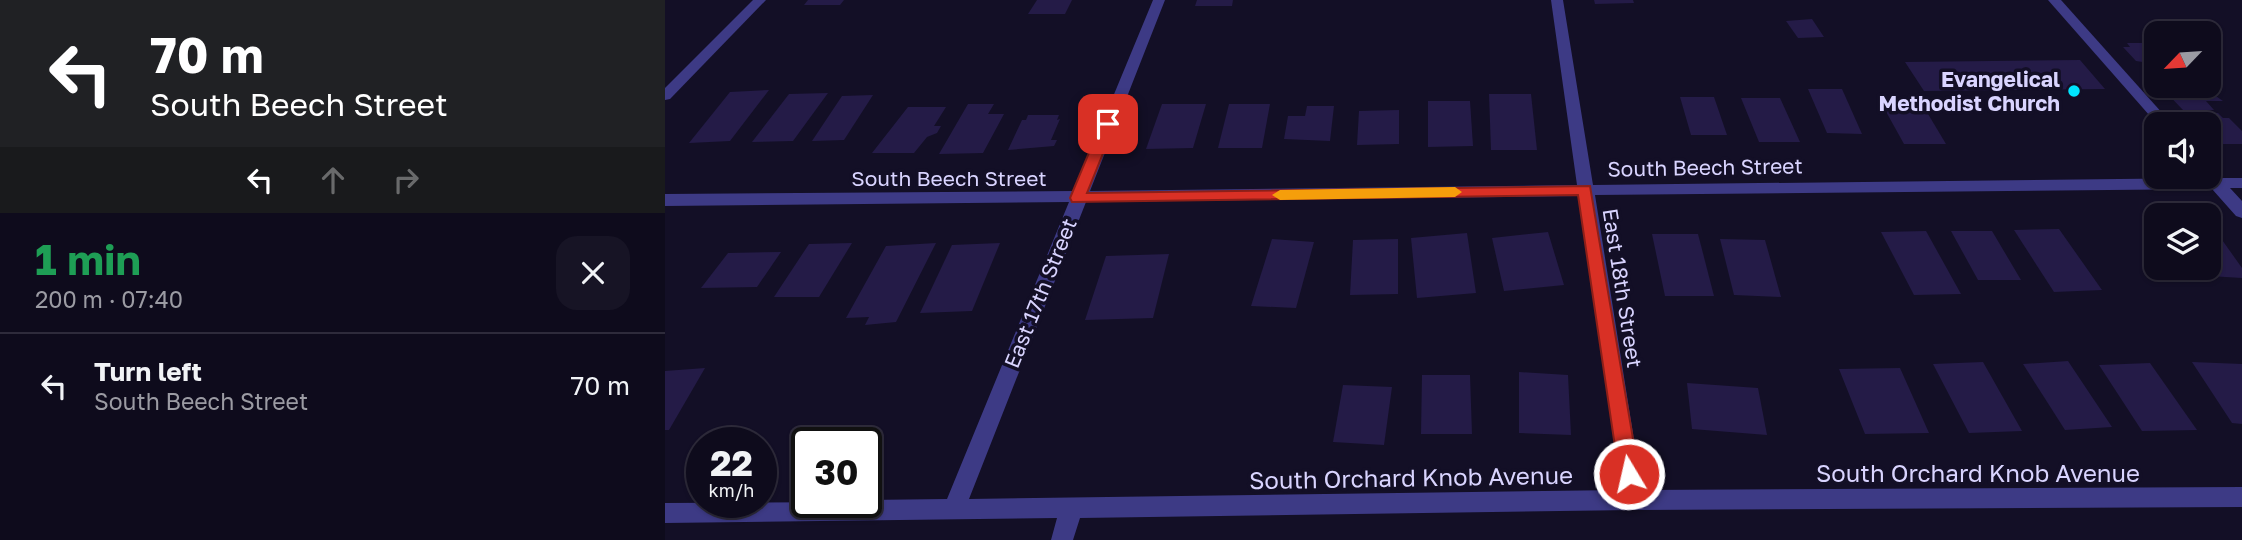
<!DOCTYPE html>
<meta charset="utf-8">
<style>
body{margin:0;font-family:"Golos Text",sans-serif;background:#171425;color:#f1f3f6;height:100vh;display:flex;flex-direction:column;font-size:26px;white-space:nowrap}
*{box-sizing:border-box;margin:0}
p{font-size:23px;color:#9b9ba3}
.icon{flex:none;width:38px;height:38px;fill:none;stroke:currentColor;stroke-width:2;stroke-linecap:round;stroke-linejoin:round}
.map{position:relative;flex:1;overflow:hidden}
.side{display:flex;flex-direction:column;background:#0e0b1c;width:665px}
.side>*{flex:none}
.banner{background:#202124;color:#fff;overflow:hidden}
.needle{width:46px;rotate:245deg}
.controls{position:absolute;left:1479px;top:21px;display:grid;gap:14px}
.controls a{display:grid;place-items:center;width:77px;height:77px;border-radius:14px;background:#0e0b1c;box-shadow:0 2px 5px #0004,0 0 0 2px #2e2b3b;font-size:35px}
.speed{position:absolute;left:21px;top:427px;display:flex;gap:14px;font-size:35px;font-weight:700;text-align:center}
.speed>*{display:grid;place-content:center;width:91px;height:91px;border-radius:50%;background:#0e0b1c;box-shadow:0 2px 5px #0004,0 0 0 2px #2e2b3b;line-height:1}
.speed small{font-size:18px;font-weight:400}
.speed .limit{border:4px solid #111;border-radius:10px;background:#fff;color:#111}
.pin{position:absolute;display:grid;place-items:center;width:60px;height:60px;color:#fff;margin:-30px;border-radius:14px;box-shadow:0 4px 10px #0006}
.me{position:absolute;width:77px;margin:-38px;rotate:351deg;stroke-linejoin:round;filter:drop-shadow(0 0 5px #0008)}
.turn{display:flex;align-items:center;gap:24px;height:147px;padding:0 35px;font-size:32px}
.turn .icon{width:91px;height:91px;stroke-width:2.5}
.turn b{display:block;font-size:49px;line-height:60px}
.lanes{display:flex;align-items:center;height:66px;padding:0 35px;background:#0003;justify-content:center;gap:35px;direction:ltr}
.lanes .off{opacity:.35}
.round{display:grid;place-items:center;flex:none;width:74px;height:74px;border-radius:21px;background:#171425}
.summary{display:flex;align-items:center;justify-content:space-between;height:119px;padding:0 35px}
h1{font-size:42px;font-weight:700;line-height:52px;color:#1e9e55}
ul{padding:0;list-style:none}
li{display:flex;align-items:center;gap:21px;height:105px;padding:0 35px;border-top:2px solid #2e2b3b}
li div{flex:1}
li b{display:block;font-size:26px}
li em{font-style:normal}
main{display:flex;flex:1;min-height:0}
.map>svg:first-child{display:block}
.building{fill:#241b47}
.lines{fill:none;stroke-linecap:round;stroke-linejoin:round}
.street{fill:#3d3a85;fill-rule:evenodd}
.route{fill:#d93025;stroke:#8d1f18;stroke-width:2}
.slow{fill:#f59e0b}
.poi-dot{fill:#00e5ff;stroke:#130f26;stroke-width:2.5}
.labels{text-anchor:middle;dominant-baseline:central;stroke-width:7;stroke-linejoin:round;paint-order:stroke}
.poi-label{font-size:21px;font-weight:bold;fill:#d9d4ff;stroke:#130f26;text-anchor:end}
.street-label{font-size:21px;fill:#d9d4ff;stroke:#130f26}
.near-street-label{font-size:24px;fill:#d9d4ff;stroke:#130f26}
</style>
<main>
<section class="side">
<div class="banner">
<div class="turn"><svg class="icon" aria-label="left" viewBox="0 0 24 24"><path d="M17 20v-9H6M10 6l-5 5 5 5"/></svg><div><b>70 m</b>South Beech Street</div></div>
<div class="lanes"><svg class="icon" aria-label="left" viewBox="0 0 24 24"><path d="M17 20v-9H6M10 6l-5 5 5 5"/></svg><svg class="icon off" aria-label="ahead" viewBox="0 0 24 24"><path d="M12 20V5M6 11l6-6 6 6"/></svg><svg class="icon off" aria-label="right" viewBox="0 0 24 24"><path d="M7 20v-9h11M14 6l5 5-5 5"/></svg></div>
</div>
<div class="summary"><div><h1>1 min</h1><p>200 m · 07:40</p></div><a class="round"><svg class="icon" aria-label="close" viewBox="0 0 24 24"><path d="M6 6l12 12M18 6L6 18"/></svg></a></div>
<ul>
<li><svg class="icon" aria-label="left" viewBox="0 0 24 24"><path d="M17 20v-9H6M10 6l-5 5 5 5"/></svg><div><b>Turn left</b><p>South Beech Street</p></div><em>70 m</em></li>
</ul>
</section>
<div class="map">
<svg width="1577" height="540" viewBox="0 0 1577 540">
<rect width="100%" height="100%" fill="#130f26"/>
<g class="building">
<polygon points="143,0 179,0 175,5 139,5"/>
<polygon points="372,0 407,0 400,14 363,14"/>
<polygon points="532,0 568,0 567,6 530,6"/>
<polygon points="929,0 968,0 969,3 930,4"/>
<polygon points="1147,19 1159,37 1133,38 1121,21"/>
<polygon points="1462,43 1491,43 1491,64 1471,61 1458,47 1465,47"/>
<polygon points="1415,60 1440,89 1259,91 1240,62"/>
<polygon points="1495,86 1536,86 1558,101 1541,101 1549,110 1518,110"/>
<polygon points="1143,89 1177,89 1197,134 1162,133"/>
<polygon points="104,90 65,141 24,143 65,92"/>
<polygon points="163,93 128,141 87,142 124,94"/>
<polygon points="824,94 866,94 872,150 826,150"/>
<polygon points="208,95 179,140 147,141 177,96"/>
<polygon points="1015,97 1049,97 1062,135 1026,135"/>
<polygon points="1076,98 1115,98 1135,142 1094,142"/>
<polygon points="1214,99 1254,99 1281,144 1239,144"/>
<polygon points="763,101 805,101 808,146 763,147"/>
<polygon points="303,104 329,104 323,114 339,114 318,153 274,154"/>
<polygon points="497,104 541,104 528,148 481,149"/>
<polygon points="564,104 605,104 597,148 553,148"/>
<polygon points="642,106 669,106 665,141 619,139 623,116 640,116"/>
<polygon points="243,107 281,107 269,126 276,126 272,133 262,137 249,153 207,153"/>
<polygon points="734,110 734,144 692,145 694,111"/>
<polygon points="1553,113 1558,118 1564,118 1577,131 1577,144 1558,144 1549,141 1544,135 1544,124 1533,124 1526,114"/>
<polygon points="363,115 394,115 392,120 395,119 386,140 392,140 389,146 343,150 357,120 361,120"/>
<polygon points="1394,229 1437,290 1389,292 1349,230"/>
<polygon points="1544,230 1550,230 1577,268 1577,278 1528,275 1523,268 1544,268"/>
<polygon points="1261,231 1296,294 1249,295 1216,232"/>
<polygon points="1286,231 1327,231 1356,280 1313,280"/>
<polygon points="883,232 899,285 839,291 827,238"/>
<polygon points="802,233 811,293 752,298 746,238"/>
<polygon points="987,234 1033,234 1049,296 1000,296"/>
<polygon points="607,239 649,242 631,308 586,306"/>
<polygon points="733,239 733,294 685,295 688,240"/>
<polygon points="1055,239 1100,240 1116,297 1069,295"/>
<polygon points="187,243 154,297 109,297 144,244"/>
<polygon points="271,243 231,322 200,325 204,317 181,318 221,246"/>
<polygon points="335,243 307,311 255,313 287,245"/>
<polygon points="116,252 92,287 36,288 63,253"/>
<polygon points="504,254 488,318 420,320 441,256"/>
<polygon points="1403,361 1447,427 1400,430 1358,364"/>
<polygon points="1318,362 1357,431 1304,433 1268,364"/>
<polygon points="1527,362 1577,364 1577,424 1567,423"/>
<polygon points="1485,363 1532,430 1477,431 1434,365"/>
<polygon points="40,368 4,430 0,430 0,371"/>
<polygon points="1235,368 1264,433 1200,434 1174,369"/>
<polygon points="854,372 903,375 906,435 854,433"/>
<polygon points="757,375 805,375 807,434 756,434"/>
<polygon points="1022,383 1093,388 1102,435 1027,429"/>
<polygon points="678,385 727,387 719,445 668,442"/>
</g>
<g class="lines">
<g class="street">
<polygon points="88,0 101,0 5,99 0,100 0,88"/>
<path d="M 488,0 L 500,0 L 425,191 L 912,185 L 886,0 L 898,0 L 928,185 L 1541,178 L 1548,174 L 1556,178 L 1577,178 L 1577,188 L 1565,188 L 1577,201 L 1577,218 L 1571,216 L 1547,189 L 930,195 L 977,490 L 1577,487 L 1577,507 L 968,510 L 415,518 L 408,540 L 386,540 L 392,518 L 0,523 L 0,503 L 201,502 L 201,500 L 282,499 L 404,202 L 0,206 L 0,194 L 409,191 ZM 914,196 L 956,490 L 304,499 L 421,202 Z"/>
<polygon points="1383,0 1396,0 1507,124 1492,124"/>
</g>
</g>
<polygon class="route" points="443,120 450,124 422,193 925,186 974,474 971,481 964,483 957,481 954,474 913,195 407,202 405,198 436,124"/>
<polygon class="slow" points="790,187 797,192 790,197 615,200 607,195 615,190"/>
<circle class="poi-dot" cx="1409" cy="91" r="7"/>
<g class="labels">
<g class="poi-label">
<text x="1395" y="79">Evangelical<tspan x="1395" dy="24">Methodist Church</tspan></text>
</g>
<g class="street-label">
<text transform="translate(1040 167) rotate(-1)">South Beech Street</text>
<text x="284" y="178">South Beech Street</text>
<text transform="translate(958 288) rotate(81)">East 18th Street</text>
<text transform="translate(375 293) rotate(-68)">East 17th Street</text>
</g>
<g class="near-street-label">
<text x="1313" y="472">South Orchard Knob Avenue</text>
<text transform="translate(746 477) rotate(-1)">South Orchard Knob Avenue</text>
</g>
</g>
</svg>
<div class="controls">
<a><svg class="needle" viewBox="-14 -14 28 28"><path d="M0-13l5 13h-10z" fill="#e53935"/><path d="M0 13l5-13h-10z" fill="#9b9ba3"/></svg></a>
<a><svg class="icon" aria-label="sound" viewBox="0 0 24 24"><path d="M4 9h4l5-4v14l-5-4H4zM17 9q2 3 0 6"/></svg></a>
<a><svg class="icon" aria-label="layers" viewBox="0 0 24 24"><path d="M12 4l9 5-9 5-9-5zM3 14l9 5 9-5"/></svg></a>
</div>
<div class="speed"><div>22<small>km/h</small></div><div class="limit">30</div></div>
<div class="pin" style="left:443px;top:124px;background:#d93025"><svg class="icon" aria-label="arrive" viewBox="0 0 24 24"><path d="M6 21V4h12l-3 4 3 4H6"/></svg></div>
<svg class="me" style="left:964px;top:474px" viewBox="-20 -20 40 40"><circle r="17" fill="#d93025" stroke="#fff" stroke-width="3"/><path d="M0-11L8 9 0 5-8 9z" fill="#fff"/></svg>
</div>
</main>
